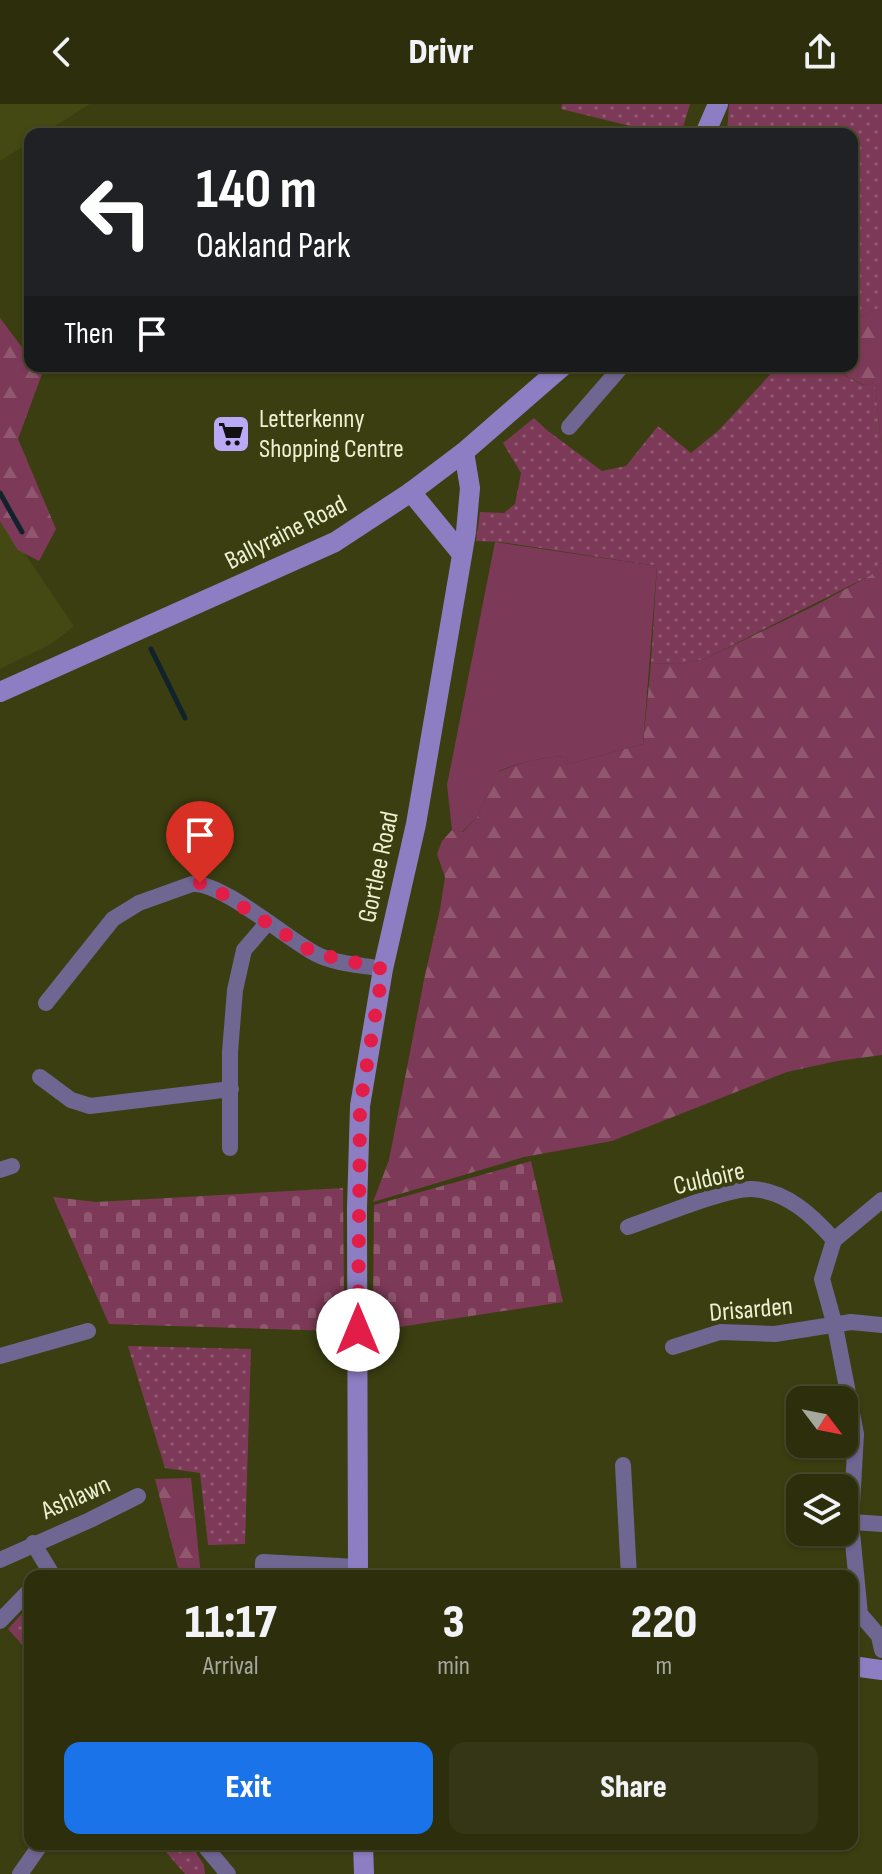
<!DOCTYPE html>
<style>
body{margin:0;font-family:"Sofia Sans Condensed",sans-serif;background:#343615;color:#f1f3f6;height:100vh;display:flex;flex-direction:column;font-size:30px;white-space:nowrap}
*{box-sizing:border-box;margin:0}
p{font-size:26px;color:#a6a89d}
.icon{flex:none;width:44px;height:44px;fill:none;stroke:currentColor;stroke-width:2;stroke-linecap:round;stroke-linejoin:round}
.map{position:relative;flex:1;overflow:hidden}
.details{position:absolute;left:24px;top:1466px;width:834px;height:280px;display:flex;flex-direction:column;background:#2c2e0c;border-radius:16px;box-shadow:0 2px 6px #0004,0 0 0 2px #484a2d}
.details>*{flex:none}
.banner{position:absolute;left:24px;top:24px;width:834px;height:244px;border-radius:16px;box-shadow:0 2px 6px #0004,0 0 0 2px #484a2d;background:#202124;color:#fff;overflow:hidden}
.needle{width:52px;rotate:122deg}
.controls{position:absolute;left:786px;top:1282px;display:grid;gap:16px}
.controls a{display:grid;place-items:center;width:72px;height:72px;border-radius:16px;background:#2c2e0c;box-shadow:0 2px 6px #0004,0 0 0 2px #484a2d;font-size:40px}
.pin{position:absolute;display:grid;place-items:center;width:68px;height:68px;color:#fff;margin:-82px -34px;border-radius:50% 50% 50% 0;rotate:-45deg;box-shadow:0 0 8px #0007}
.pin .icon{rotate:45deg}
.me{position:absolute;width:88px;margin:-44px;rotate:0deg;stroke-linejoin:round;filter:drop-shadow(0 0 6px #0008)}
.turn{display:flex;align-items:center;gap:28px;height:168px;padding:0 40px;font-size:36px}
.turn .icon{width:104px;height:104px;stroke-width:2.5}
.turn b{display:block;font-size:56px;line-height:68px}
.then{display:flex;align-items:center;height:76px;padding:0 40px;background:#0003;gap:16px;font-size:30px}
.eta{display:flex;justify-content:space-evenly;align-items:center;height:136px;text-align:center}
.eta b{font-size:48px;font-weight:800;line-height:56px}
.action{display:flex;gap:16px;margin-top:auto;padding:16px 40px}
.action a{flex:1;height:92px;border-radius:16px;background:#1a73e8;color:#fff;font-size:32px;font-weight:800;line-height:92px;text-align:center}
.action a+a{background:#343615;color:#f1f3f6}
header{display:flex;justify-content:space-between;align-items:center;height:104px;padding:0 40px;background:#2c2e0c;font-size:36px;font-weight:800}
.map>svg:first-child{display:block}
.built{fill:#444813}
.grass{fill:url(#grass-dots)}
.forest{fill:url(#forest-firs)}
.cemetery{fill:url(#cemetery-stones)}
.garden{fill:#7d3a58}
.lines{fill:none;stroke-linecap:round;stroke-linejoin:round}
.stream{stroke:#10222b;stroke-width:5}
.street{stroke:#6f6692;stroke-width:16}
.secondary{stroke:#8d7ec3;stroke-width:20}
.route{stroke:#e11d48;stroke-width:14;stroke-dasharray:0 25.2}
.labels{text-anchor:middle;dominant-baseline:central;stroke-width:8;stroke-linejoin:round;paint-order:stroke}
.poi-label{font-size:26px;fill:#edf1d2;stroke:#3a3e10;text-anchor:start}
.street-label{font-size:26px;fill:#edf1d2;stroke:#3a3e10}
</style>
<header><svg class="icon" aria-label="back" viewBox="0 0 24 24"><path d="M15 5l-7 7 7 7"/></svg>Drivr<svg class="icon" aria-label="share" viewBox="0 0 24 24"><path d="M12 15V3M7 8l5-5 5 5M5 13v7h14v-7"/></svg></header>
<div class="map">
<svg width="882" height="1770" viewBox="0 0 882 1770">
<defs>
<pattern id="grass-dots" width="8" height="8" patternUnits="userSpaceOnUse" patternTransform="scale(2)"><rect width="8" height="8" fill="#7d3a58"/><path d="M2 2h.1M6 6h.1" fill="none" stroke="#90576f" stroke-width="1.8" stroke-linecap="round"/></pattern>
<pattern id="forest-firs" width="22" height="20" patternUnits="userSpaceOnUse" patternTransform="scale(2)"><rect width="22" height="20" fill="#7d3a58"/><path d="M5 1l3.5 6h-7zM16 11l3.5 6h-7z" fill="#90576f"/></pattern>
<pattern id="cemetery-stones" width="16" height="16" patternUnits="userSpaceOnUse" patternTransform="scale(2)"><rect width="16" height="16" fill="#7d3a58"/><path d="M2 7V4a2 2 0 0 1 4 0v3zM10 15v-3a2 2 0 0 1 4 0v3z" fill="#90576f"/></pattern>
</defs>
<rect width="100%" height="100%" fill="#3a3e10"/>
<g class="built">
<polygon points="0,0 90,0 43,30 30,30 30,38 0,57"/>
<polygon points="0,413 74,522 51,540 0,565"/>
</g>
<g class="grass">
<polygon points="562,0 690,0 681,30 663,30 561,5"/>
<polygon points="729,0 882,0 882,205 873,206 852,218 852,30 727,30"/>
<polygon points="778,262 827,262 863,281 875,279 882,351 882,459 871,471 705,555 677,560 651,559 657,462 501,438 476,437 480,408 504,409 515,400 521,369 503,339 534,314 548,327 602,367 626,362 658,322 691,349 719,326"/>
<polygon points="128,1242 251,1245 245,1440 208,1441 200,1369 165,1364"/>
<polygon points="30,1501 30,1549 8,1525"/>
<polygon points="159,1740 190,1740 204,1761 205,1770 185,1770"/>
</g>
<g class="forest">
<polygon points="882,205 882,351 875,279 864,281 827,262 852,262 852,218 873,206"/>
<polygon points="0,214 30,254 30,262 36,262 42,270 18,335 56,425 39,457 18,446 0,417"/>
<path d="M 882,459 L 882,951 L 837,957 L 787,968 L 612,1037 L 524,1053 L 373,1098 L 389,1056 L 425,871 L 440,806 L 445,773 L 437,750 L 442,737 L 452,726 L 463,728 L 477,713 L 498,668 C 521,658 542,653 566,652 L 569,660 L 643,640 L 651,559 L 677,560 L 705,555 L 818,500 L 871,471 Z"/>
<polygon points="191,1374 201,1472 180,1472 155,1375"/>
</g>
<g class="cemetery">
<polygon points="531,1057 563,1198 373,1227 373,1220 381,1216 382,1200 373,1199 374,1101"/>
<polygon points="343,1084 344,1193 334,1204 336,1227 109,1220 53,1093 96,1098"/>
</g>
<path class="garden" d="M 495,438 L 657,462 L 643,640 L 569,660 L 566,652 C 542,653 521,658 499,667 L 477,713 L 462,728 L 452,726 L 447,681 Z"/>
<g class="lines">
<g class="stream">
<polyline points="0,389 22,428"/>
<polyline points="151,545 185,614"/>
</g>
<g class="street">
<polyline points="569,323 622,262"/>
<path d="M 46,899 L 113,815 L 139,799 L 192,780 C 221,777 287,835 316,850 C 335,860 362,861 383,865"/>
<polyline points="40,973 71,996 90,1002 231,985"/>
<polyline points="230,1044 230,948 235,886 244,846 268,818"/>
<polyline points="0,1066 12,1062"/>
<path d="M 628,1123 C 655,1114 727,1084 752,1085 C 787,1087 813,1112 834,1136"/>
<polyline points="834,1136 822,1175 835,1222 856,1330 851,1418 860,1510 879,1532 882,1546"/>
<polyline points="834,1136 882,1096"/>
<polyline points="673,1243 720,1228 775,1230 851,1218 882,1221"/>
<polyline points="0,1252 88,1227"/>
<polyline points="623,1361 629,1472"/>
<polyline points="851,1418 882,1420"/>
<polyline points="33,1439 53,1472"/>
<polyline points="0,1456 90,1416 138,1392"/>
<polyline points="263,1472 263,1458 358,1463"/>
<polyline points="0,1517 30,1486"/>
<polyline points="203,1740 228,1770"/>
<polyline points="20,1770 41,1740"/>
</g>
<g class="secondary">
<polyline points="705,30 718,0"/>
<polyline points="411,388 461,449"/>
<polyline points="0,588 335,438 411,388 464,348 563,262"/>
<polyline points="358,1472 357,1104 360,1002 383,865 416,720 466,428 470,384 464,348"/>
<polyline points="852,1562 882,1566"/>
<polyline points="363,1740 364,1770"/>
</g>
</g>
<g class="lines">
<polyline class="route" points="200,779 221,789 314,849 383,865 360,1002 358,1226"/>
</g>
<defs>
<symbol id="supermarket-square" viewBox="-11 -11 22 22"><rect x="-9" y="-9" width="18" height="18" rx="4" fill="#baaaf6" stroke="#3a3e10"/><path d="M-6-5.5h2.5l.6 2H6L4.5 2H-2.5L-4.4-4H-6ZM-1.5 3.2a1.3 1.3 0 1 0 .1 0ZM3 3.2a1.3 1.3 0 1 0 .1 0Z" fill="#111"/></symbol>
</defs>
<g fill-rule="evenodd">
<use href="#supermarket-square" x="209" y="308" width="44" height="44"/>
</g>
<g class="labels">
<g class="poi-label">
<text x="259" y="315">Letterkenny<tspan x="259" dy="30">Shopping Centre</tspan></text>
</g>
<g class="street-label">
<text transform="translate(286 429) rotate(-27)">Ballyraine Road</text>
<text transform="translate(379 763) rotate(-78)">Gortlee Road</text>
<text transform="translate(709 1075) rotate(-13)">Culdoire</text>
<text transform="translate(751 1206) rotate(-5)">Drisarden</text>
<text transform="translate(76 1394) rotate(-24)">Ashlawn</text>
</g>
</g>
</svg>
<div class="controls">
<a><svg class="needle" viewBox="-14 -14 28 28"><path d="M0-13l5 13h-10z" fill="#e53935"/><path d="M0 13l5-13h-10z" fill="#a6a89d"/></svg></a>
<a><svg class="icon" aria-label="layers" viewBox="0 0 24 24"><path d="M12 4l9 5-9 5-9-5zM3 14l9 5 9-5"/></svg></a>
</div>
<div class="pin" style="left:200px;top:779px;background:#d93025"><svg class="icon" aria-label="arrive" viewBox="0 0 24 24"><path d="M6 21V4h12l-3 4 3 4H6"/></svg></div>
<svg class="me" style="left:358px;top:1226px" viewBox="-20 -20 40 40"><circle r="19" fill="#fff"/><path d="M0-13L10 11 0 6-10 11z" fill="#e11d48"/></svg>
<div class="banner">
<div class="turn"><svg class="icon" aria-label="left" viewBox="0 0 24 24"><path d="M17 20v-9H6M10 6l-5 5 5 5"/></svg><div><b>140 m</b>Oakland Park</div></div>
<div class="then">Then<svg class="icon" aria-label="arrive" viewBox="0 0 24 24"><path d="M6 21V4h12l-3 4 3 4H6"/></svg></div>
</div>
<section class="details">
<div class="eta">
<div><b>11:17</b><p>Arrival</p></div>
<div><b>3</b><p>min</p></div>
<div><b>220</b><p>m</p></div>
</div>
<div class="action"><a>Exit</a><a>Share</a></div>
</section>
</div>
